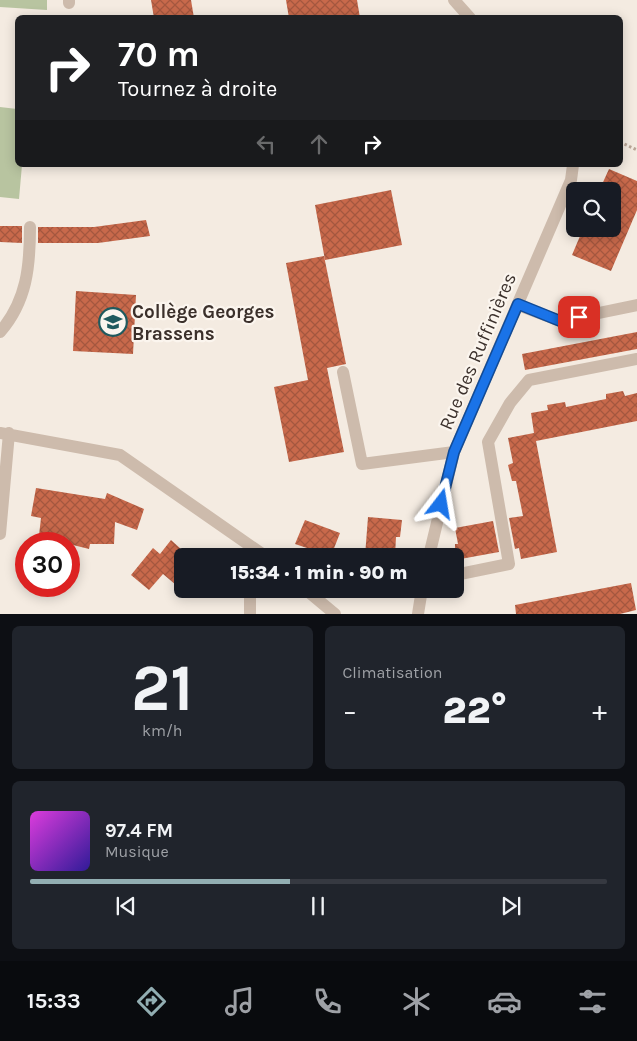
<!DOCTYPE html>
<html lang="fr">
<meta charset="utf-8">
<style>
body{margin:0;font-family:Karla,sans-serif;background:#20242c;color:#f1f3f6;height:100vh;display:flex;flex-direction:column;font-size:19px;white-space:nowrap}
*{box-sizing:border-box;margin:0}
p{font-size:16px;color:#9ea1a6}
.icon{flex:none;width:28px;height:28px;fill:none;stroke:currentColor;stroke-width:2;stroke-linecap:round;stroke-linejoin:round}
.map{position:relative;height:614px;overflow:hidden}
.sheet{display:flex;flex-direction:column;gap:12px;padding:12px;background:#0d0f14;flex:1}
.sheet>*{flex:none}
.guide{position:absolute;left:15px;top:15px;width:608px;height:152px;border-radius:8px;box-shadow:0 2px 12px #0003;background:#202124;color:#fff;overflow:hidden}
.fabs{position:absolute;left:566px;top:182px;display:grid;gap:10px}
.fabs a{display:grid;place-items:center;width:55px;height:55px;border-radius:8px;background:#171b24;box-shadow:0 2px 12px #0003;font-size:25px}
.speed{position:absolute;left:15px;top:532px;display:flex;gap:10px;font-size:25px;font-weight:700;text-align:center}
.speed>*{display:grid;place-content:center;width:65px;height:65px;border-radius:50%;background:#171b24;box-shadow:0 2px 12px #0003;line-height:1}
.speed .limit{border:8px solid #d22;background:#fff;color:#111}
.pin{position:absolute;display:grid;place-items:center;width:42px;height:42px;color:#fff;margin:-21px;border-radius:10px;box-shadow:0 2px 8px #0006}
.me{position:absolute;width:55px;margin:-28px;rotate:14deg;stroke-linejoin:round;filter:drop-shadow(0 0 4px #0008)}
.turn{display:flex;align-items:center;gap:18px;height:105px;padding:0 20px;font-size:22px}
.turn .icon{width:65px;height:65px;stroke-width:2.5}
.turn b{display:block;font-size:35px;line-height:42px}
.lanes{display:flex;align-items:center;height:48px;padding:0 20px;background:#0003;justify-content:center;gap:25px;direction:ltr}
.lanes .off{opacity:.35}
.big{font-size:38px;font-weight:800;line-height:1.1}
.sheet .tile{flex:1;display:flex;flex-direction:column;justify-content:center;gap:8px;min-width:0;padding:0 18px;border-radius:8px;background:#20242c}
.sheet .dial{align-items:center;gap:0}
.dial b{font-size:65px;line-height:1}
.song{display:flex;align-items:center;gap:15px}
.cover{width:60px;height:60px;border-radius:8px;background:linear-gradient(135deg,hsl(300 70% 55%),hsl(250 70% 35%))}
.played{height:5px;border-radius:2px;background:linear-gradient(90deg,#92aeb2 45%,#363941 45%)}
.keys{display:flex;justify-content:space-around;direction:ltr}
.heat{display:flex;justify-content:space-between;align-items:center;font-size:28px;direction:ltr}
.sheet .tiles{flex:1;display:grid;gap:12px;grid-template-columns:1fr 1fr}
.tile:last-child{grid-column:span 2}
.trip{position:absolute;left:174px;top:548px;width:290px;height:50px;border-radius:8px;background:#171b24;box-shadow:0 2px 12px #0003;font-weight:800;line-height:50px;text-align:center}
.dock{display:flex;height:80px;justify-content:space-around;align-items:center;background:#090b0e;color:#9ea1a6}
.dock .icon{width:35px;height:35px}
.dock .current{color:#92aeb2}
.dock b{font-size:22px;color:#f1f3f6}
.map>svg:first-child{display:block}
.green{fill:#b8c4a0}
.building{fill:url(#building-cross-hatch)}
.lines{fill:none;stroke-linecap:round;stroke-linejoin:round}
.path{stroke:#b9a596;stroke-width:3;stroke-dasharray:2.5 2.5;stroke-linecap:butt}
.minor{stroke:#cdbbac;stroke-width:12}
.route-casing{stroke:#114b97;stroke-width:12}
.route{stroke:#1a73e8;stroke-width:9}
.labels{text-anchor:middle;stroke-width:4.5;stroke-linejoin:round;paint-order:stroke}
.poi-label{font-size:19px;font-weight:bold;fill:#3b302b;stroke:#fbf5ee;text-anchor:start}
.street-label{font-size:19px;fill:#3b302b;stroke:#fbf5ee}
</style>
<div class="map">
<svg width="637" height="614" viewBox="0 0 637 614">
<defs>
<pattern id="building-cross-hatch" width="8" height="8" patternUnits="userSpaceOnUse" patternTransform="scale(1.25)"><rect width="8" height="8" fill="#c8694b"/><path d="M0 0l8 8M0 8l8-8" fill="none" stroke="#a4573f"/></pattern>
</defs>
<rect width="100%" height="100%" fill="#f4ebe1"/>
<!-- green -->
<path class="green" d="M0,0H47V10L0,7Z
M0,107L17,109L18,165H22L19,199L0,197Z"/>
<!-- building -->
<path class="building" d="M151,0H191L194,18H154Z
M286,0H357L360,18H289Z
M609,169L637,181V210L611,271L572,255L583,229H612V191H599Z
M391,190L402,245L325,260L315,205Z
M146,220L150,236L98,243H38V227H94Z
M0,226H22V243L0,242Z
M324,256L346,364L327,368L344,452L289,462L274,387L308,380L286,263Z
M76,291L136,295L133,354L73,351Z
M637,332V349L525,370L522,354Z
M623,391L625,396L637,393V421L536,441L557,552L521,559L519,548L515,549L509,518L523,516L516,481H512L508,465L513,463L508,438L534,433L531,413L548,410L547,405L565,402L566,407L606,399V394Z
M36,488L105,499L107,493L144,509L137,530L115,522L114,544H90L89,549L69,544H38L41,518L31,516Z
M368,517L402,520L400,537H396L395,556H365Z
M305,520L340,533L331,556L295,544Z
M493,521L499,552L455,560V544H458L455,528Z
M171,540L182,550V590L163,574L149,590L131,575L153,548L160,554Z
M631,583L636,610L620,614H516L515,605Z"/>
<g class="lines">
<!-- path -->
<path class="path" d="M620,142L637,150"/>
<!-- minor -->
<path class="minor" d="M454,0L470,18
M69,3V0
M518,305L560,321L637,305
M0,332C27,301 30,266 30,227
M343,372L362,464L454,452
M0,433L120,455L265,556
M0,534L9,433
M429,556L454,452L571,180L573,165
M455,575L509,564L488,442L510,403L529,380L637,359
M250,589V614
M305,589L335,614
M418,614L422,589"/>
</g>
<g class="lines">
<defs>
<path id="route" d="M441,504L454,452L518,304L560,321L579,317"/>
</defs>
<!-- route casing -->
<use href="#route" class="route-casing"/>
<!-- route -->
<use href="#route" class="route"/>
</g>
<!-- icons -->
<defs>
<symbol id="school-ring" viewBox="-11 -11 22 22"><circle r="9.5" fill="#fbf5ee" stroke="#1f5a5e" stroke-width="1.5"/><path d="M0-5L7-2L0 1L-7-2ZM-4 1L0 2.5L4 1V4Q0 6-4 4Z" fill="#1f5a5e"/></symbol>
</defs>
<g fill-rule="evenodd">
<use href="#school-ring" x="97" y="306" width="32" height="32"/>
</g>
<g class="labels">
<!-- poi labels -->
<g class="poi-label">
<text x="132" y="318">Collège Georges<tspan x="132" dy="22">Brassens</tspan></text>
</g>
<!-- street labels -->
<g class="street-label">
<text transform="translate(477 351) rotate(-67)" y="7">Rue des Ruffinières</text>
</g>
</g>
</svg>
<div class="fabs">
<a><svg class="icon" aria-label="search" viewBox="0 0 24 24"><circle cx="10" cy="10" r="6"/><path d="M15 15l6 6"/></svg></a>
</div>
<div class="speed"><div class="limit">30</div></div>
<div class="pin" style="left:579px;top:317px;background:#d93025"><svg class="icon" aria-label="arrive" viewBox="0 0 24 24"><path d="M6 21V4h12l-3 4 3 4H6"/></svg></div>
<svg class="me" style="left:441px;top:504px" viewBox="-20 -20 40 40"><path d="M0-17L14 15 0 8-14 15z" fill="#1a73e8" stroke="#fff" stroke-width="4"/></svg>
<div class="trip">15:34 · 1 min · 90 m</div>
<div class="guide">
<div class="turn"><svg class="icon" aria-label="right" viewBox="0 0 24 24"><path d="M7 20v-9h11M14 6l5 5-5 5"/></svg><div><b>70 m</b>Tournez à droite</div></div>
<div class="lanes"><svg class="icon off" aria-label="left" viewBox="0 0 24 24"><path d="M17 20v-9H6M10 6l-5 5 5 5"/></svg><svg class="icon off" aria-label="ahead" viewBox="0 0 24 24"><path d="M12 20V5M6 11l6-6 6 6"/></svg><svg class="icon" aria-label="right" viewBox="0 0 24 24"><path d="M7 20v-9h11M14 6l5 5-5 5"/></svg></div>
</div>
</div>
<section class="sheet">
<div class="tiles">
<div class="tile dial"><b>21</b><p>km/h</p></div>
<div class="tile"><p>Climatisation</p>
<div class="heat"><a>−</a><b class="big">22°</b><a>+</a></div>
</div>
<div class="tile">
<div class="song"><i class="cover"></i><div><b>97.4 FM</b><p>Musique</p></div></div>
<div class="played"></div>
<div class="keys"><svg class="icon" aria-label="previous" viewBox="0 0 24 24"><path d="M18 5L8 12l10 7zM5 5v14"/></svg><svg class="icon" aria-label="pause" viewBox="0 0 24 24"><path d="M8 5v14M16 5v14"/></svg><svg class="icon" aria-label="next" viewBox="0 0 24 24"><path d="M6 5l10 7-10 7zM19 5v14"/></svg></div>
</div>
</div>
</section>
<nav class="dock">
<b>15:33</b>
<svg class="icon current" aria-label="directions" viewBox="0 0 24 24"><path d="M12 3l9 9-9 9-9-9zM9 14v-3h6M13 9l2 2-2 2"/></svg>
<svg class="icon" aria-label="music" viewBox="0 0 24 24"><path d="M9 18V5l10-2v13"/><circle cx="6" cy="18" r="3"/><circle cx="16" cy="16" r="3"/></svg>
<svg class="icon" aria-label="phone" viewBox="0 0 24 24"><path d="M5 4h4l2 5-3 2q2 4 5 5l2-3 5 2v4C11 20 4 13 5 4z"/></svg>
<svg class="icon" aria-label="climate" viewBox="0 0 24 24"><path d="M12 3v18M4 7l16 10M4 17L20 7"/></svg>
<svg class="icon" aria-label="car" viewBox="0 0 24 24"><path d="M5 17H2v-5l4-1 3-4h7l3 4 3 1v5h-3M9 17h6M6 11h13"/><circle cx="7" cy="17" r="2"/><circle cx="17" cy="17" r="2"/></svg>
<svg class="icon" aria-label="filters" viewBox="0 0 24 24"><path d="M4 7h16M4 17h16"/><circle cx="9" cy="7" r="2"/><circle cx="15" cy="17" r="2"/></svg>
</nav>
